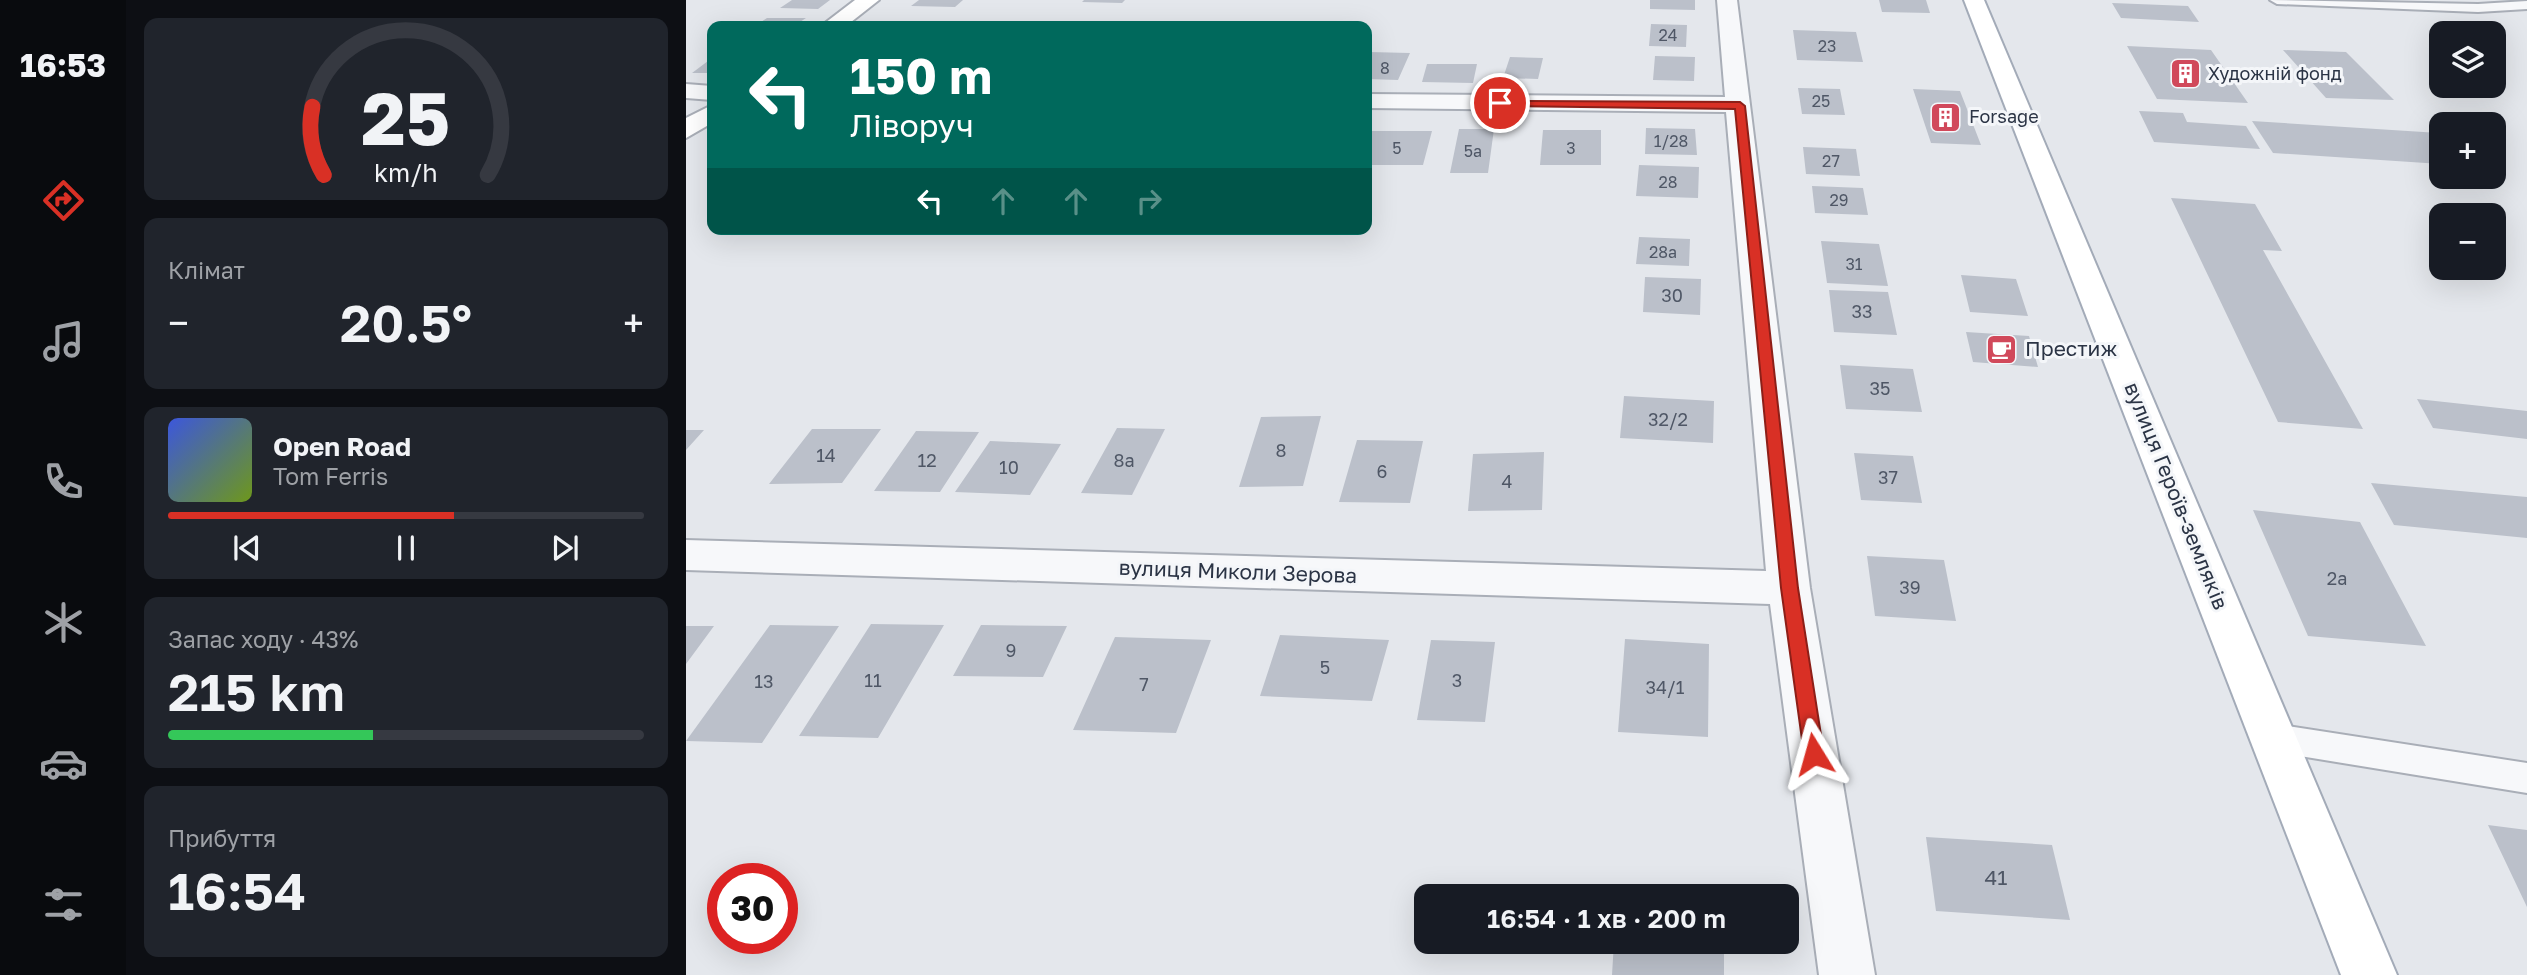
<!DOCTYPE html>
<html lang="uk">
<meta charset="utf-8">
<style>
body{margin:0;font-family:"Golos Text",sans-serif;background:#20242c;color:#f1f3f6;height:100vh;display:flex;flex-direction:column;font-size:26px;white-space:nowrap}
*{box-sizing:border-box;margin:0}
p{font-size:23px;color:#9ea1a6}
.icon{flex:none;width:38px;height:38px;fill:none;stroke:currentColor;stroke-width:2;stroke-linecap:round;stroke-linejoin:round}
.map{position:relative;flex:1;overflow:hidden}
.panel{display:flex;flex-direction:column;gap:18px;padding:18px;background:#0d0f14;width:560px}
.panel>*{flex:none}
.guide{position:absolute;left:21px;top:21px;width:665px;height:214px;border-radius:14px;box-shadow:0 7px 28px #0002;background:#00695c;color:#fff;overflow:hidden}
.buttons{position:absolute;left:1743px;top:21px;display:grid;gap:14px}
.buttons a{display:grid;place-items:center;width:77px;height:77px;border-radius:14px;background:#171b24;box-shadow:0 7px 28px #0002;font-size:35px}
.speed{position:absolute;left:21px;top:863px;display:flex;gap:14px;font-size:35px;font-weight:700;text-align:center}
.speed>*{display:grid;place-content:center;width:91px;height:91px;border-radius:50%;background:#171b24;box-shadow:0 7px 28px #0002;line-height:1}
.speed .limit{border:10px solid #d22;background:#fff;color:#111}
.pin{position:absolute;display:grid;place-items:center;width:60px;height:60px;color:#fff;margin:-30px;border:4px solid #fff;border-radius:50%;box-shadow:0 2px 7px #0007}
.me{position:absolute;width:77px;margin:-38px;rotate:352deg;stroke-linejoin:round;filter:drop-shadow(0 0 5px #0008)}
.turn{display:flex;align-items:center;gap:24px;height:147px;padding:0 28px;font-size:32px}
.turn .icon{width:91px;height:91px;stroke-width:2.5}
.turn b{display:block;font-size:49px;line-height:60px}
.lanes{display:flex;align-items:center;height:66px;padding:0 28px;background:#0003;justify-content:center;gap:35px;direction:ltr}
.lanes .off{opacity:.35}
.big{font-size:52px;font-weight:600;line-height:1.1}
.panel .tile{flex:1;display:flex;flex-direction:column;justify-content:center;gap:10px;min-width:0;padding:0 24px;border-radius:14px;background:#20242c}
.panel .dial{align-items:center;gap:0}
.dial svg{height:182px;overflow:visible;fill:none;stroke:#363941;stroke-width:7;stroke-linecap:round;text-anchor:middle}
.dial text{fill:#f1f3f6;stroke:none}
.song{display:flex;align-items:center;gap:21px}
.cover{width:84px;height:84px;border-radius:10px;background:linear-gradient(135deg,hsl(230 70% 55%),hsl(80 70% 35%))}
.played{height:7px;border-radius:4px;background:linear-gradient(90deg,#d93025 60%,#363941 60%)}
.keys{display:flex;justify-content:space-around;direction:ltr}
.heat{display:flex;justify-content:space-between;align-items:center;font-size:38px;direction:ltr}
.charge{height:10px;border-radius:5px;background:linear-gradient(90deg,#34c759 43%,#363941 0)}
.trip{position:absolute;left:728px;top:884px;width:385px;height:70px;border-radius:14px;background:#171b24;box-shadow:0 7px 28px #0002;font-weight:600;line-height:70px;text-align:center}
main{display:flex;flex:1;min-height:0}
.menu{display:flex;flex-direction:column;width:126px;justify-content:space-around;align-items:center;background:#090b0e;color:#9ea1a6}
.menu .icon{width:49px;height:49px}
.menu .on{color:#d93025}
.menu b{font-size:32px;color:#f1f3f6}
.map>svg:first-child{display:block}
.building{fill:#bbc0ca}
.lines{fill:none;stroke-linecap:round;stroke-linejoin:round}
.lane-casing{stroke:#a9aeb7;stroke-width:4}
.street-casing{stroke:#a9aeb7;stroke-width:4}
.secondary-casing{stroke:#a9aeb7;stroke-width:4}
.primary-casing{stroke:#a3abb8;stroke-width:4}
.lane{fill:#f7f8fa;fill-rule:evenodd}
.street{fill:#f7f8fa;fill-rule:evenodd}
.secondary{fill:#fff;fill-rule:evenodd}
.primary{fill:#fff;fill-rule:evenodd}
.route{fill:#d93025;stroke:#8d1f18;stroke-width:2}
.labels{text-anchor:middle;stroke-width:6;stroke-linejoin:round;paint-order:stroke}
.far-number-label{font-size:16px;fill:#4f5766}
.far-poi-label{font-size:18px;fill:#2b3445;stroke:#f4f6f9;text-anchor:start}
.number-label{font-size:18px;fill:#4f5766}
.poi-label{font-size:21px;fill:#2b3445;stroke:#f4f6f9;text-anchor:start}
.street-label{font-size:21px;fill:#2b3445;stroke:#f4f6f9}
.near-number-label{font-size:21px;fill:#4f5766}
</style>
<main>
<nav class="menu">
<b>16:53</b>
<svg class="icon on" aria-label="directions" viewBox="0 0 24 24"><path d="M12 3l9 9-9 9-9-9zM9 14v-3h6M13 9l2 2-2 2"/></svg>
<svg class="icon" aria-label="music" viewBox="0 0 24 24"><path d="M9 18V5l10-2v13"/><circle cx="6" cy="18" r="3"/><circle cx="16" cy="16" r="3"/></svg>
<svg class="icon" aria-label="phone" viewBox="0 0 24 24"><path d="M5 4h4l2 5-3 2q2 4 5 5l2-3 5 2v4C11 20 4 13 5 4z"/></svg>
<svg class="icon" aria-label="climate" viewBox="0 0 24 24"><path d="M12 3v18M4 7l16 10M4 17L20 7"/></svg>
<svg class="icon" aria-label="car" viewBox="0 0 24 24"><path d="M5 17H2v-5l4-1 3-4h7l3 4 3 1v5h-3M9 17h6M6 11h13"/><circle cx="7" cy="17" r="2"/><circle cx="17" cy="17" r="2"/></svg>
<svg class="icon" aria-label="filters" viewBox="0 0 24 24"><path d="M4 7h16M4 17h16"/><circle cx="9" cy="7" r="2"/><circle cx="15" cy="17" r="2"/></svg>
</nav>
<section class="panel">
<div class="tile dial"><svg viewBox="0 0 100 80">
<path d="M14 69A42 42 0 1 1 86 69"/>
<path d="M14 69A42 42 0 0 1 9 39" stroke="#d93025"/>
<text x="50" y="56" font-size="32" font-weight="700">25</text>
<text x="50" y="72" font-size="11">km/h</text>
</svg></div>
<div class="tile"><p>Клімат</p>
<div class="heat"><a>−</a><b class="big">20.5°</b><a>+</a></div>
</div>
<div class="tile">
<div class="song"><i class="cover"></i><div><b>Open Road</b><p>Tom Ferris</p></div></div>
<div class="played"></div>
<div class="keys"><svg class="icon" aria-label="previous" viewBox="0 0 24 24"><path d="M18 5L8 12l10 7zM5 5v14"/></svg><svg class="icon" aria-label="pause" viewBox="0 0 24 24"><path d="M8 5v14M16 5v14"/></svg><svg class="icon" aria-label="next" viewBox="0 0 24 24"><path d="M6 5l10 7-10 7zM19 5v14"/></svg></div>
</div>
<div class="tile"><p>Запас ходу · 43%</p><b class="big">215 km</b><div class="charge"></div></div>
<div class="tile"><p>Прибуття</p><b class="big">16:54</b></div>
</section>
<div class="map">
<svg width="1841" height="975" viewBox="0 0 1841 975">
<rect width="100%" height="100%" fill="#e4e7ec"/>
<!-- building -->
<path class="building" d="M106,0H144L132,9L94,8Z
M233,0H277L269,7L225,6Z
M398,0H439L436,3L396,2Z
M964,0H1009V10L964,9Z
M1193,0H1240L1244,13L1196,12Z
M1426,3L1502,6L1513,22L1435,18Z
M81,18H120L108,26H69Z
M965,24L1001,25L1000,47L963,46Z
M1107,30L1170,32L1177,62L1111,60Z
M1441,46L1525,50L1562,103L1471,99Z
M1597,50L1660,52L1708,100L1640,98Z
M683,52L724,53L712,80L681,79Z
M969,56L1009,57L1008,81L967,80Z
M824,57L857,58L852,79L817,78Z
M26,58V73H6Z
M741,64H791L787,83L736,82Z
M1112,88L1154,89L1159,115L1116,114Z
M1227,89L1274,91L1295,145L1245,143Z
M1453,111L1497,113L1501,122L1560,126L1574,149L1468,142Z
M1566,121L1753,133L1755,164L1587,153Z
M960,128L1009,129L1011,155L959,154Z
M773,129H808L802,173H764Z
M857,130H915V165H854Z
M681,131H746L737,165H681Z
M1117,147L1170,149L1174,176L1120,174Z
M953,165L1013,167L1012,198L950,196Z
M1126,186L1177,188L1182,215L1129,213Z
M1485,198L1569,204L1596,251L1577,250L1677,429L1592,422Z
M953,237L1004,239L1003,266L950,264Z
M1135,241L1193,244L1202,286L1141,283Z
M1275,275L1330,279L1342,316L1284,312Z
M959,277L1015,279L1014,315L957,312Z
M1143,290L1202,292L1211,335L1148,332Z
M1280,332L1343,336L1352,367L1287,362Z
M1154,365L1227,369L1236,412L1160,409Z
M938,396L1028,401L1027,443L934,438Z
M1731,399L1841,411V439L1747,428Z
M635,416L617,486L553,487L575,417Z
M431,428L479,429L446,495L395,493Z
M126,429H195L156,483L83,484Z
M0,430H18L0,450Z
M230,431L293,432L254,492L188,491Z
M671,440L737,441L724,503L653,502Z
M304,441L375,444L344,495L269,492Z
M858,452L856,510L782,511L787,454Z
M1168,453L1227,456L1236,503L1175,500Z
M1685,483L1841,497V538L1708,525Z
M1567,510L1674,522L1740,646L1622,636Z
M1181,556L1258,560L1270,621L1189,616Z
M185,624L258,625L192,738L113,736Z
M84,625L153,626L76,743L0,741Z
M295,625L381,626L357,677L267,676Z
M0,626H28L0,664Z
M594,635L703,640L686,701L574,696Z
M429,637L525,640L490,733L387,730Z
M939,639L1023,644L1022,737L932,732Z
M745,640L809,642L799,722L731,720Z
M1802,825L1841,830V907Z
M1240,837L1366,845L1384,920L1250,911Z
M928,942H1038V975H926Z"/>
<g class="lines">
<defs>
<path id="lane" d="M1584,0L1792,4L1841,1V9L1792,12L1591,4Z
M1589,724L1841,763V793L1589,752L1578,748L1573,738L1578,728Z"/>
<path id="street" d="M1031,0H1051L1124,588L1189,975H1133L1084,604L0,570V540L1080,571L1040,112L681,108V94L1039,97Z
M0,84L26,86V100L0,98Z"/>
<path id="secondary" d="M169,0H193L160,26H135Z
M26,105V123L0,138V118Z"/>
<path id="primary" d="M1278,0H1298L1711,975H1655Z"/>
</defs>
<!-- lane casing -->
<use href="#lane" class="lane-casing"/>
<!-- street casing -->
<use href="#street" class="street-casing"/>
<!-- secondary casing -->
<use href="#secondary" class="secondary-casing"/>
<!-- primary casing -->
<use href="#primary" class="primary-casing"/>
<!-- lane -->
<use href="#lane" class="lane"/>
<!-- street -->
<use href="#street" class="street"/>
<!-- secondary -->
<use href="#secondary" class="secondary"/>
<!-- primary -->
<use href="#primary" class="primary"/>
</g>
<!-- route -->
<path class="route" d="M811,101L1054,102L1059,106L1112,588L1138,754L1135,760L1128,763L1121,760L1118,754L1095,588L1049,109L814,106Z"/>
<!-- icons -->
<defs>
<symbol id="building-square" viewBox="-11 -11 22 22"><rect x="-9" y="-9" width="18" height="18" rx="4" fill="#d1495b" stroke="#f4f6f9"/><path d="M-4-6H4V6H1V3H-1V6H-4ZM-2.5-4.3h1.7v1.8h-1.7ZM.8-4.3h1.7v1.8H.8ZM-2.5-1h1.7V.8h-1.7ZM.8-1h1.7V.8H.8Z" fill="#fff"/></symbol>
<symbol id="cafe-square" viewBox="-11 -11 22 22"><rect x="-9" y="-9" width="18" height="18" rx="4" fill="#d1495b" stroke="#f4f6f9"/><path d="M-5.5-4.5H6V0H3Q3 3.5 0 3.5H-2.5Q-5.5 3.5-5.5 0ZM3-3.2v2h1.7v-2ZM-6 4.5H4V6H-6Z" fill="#fff"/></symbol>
</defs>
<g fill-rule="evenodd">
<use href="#building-square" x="1482" y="56" width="35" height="35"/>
<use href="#building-square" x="1242" y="100" width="35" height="35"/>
<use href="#cafe-square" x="1298" y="332" width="35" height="35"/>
</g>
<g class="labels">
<!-- far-number labels -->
<g class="far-number-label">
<text x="982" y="41">24</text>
<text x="1141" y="52">23</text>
<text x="699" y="74">8</text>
<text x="1135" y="107">25</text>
<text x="985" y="147">1/28</text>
<text x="711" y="154">5</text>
<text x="885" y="154">3</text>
<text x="787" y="157">5а</text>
<text x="1145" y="167">27</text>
<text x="982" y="188">28</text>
<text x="1153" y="206">29</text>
<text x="977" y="258">28а</text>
<text x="1168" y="270">31</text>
</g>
<!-- far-poi labels -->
<g class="far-poi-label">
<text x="1522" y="80">Художній фонд</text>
<text x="1283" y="123">Forsage</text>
</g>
<!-- number labels -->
<g class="number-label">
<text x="986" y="302">30</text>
<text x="1176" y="318">33</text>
<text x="1194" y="395">35</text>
<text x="982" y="426">32/2</text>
<text x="595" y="457">8</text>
<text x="140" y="462">14</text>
<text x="241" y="467">12</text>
<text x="438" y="467">8а</text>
<text x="323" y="474">10</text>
<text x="696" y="478">6</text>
<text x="1202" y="484">37</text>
<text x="821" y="488">4</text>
<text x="1651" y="585">2а</text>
<text x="1224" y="594">39</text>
<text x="325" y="657">9</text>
<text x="639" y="674">5</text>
<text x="187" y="687">11</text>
<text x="771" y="687">3</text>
<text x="78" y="688">13</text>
<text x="458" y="691">7</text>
<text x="979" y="694">34/1</text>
</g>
<!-- poi labels -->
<g class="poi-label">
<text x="1339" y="356">Престиж</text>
</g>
<!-- street labels -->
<g class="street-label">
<text transform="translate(1490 496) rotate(68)" y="7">вулиця Героїв-земляків</text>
<text transform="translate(552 572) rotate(2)" y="7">вулиця Миколи Зерова</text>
</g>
<!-- near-number labels -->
<g class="near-number-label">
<text x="1310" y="885">41</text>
</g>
</g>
</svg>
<div class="buttons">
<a><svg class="icon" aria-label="layers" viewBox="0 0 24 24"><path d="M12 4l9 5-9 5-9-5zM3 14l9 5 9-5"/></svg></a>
<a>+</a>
<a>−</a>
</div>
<div class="speed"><div class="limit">30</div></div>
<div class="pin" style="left:814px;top:103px;background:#d93025"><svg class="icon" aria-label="arrive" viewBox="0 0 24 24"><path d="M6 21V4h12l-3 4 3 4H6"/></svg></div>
<svg class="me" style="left:1128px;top:754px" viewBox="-20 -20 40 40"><path d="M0-17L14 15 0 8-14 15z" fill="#d93025" stroke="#fff" stroke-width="4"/></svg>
<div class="trip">16:54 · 1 хв · 200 m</div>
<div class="guide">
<div class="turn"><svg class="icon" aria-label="left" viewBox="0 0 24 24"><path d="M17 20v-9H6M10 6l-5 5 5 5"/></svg><div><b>150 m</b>Ліворуч</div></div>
<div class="lanes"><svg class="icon" aria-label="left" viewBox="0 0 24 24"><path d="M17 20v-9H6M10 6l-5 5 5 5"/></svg><svg class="icon off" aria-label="ahead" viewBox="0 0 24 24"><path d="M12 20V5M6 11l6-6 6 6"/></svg><svg class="icon off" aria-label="ahead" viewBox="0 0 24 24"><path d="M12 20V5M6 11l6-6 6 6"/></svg><svg class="icon off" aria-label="right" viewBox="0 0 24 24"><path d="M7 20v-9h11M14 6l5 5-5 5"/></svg></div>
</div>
</div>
</main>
